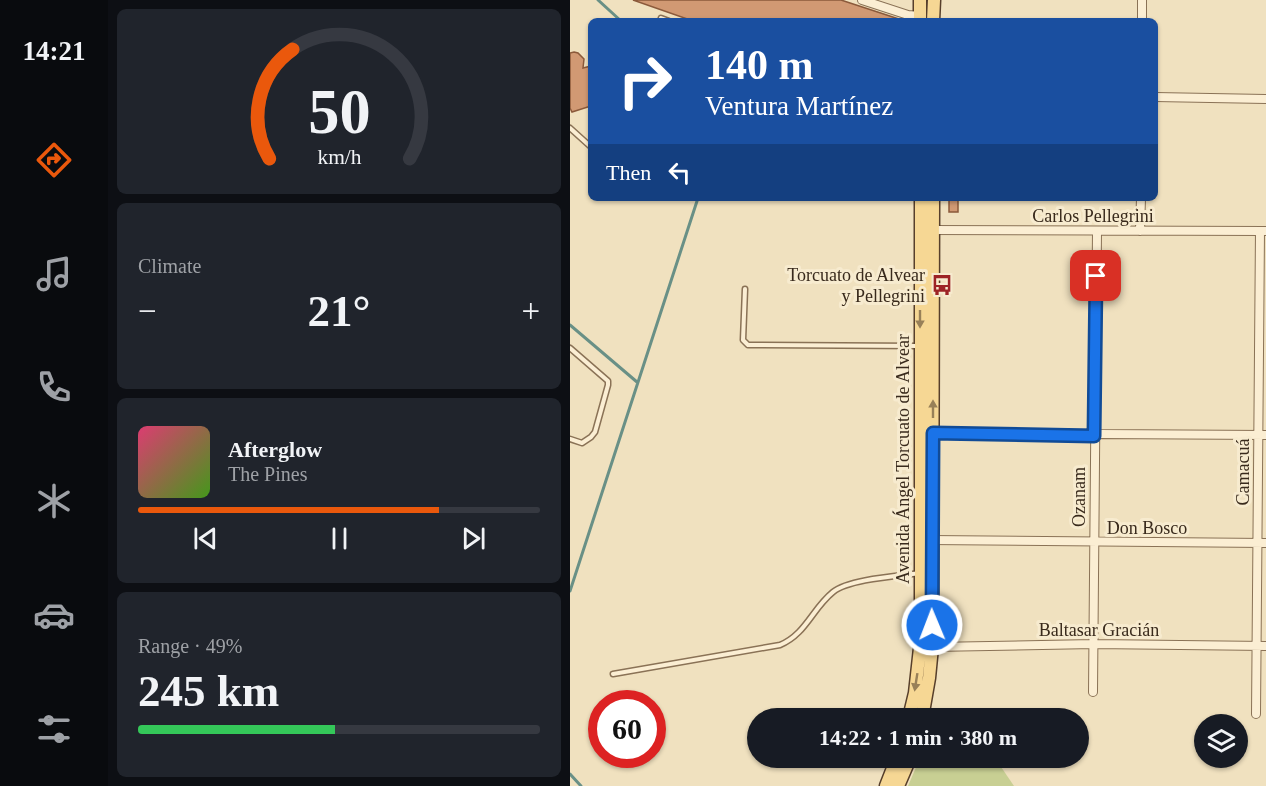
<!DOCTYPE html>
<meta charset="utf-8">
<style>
body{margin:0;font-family:Georgia,serif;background:#20242c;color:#f1f3f6;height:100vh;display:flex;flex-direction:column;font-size:22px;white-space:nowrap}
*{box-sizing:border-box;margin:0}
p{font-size:20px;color:#9ea1a6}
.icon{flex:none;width:33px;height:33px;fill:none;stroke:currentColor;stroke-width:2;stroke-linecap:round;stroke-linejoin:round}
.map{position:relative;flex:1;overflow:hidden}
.details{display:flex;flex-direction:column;gap:9px;padding:9px;background:#0d0f14;width:462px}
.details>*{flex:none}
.banner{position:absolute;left:18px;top:18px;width:570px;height:183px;border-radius:9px;box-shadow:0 2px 4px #0004;background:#1a4fa0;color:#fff;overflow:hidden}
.tools{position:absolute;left:624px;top:714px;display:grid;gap:12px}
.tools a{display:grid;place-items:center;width:54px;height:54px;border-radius:50%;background:#171b24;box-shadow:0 2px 4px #0004;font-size:30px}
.speed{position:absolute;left:18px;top:690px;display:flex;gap:12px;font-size:30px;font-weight:700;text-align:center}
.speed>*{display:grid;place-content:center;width:78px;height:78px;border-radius:50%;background:#171b24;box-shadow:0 2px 4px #0004;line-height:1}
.speed .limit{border:9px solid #d22;background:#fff;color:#111}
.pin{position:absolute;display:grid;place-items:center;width:51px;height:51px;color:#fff;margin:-26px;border-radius:12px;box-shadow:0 3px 9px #0006}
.me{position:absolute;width:66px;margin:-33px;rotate:359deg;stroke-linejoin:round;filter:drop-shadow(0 0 4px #0008)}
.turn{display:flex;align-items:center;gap:21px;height:126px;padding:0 18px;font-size:27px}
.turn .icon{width:78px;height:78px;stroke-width:2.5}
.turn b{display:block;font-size:42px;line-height:51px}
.then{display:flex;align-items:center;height:57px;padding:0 18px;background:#0003;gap:12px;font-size:22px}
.big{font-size:45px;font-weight:700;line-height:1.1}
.details .card{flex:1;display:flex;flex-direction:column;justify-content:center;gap:9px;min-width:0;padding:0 21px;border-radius:9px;background:#20242c}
.details .dial{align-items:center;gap:0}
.dial svg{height:156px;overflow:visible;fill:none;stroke:#363941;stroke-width:7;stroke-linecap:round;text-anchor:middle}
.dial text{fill:#f1f3f6;stroke:none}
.song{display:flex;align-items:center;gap:18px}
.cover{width:72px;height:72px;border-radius:9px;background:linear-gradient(135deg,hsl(340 70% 55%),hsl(100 70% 35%))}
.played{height:6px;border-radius:3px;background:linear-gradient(90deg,#ea580c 75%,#363941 75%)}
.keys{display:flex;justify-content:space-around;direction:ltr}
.heat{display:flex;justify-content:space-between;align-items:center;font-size:33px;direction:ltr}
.charge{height:9px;border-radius:4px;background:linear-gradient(90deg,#34c759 49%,#363941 0)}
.trip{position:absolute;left:177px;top:708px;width:342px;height:60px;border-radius:30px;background:#171b24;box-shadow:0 2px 4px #0004;font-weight:700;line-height:60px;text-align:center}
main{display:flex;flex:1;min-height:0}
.menu{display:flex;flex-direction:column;width:108px;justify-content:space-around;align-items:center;background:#090b0e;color:#9ea1a6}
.menu .icon{width:42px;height:42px}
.menu .on{color:#ea580c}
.menu b{font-size:27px;color:#f1f3f6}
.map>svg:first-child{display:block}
.green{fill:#c8cf93}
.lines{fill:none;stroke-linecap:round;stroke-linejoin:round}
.stream{stroke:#699086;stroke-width:3}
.building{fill:#d19973;stroke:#8b5a3b;stroke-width:1.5}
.service-casing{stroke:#8a7256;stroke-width:7}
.minor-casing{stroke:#8a7256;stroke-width:10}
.primary-casing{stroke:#573f2b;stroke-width:15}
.service{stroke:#fbeed3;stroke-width:4}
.minor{stroke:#fbeed3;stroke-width:8}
.primary{stroke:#f6d794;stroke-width:12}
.oneway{fill:#988058}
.route-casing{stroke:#114b97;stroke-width:15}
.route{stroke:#1a73e8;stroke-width:10}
.labels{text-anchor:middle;stroke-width:6;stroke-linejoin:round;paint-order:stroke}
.street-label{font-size:18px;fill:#392a1c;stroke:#f7ebcf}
.poi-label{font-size:18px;fill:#392a1c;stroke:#f7ebcf;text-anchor:end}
</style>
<main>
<nav class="menu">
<b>14:21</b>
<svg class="icon on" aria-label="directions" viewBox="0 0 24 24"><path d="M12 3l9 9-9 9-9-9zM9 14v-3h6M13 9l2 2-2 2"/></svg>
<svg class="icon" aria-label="music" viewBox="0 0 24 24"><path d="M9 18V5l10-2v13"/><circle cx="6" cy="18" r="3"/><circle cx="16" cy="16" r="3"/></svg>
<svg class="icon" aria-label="phone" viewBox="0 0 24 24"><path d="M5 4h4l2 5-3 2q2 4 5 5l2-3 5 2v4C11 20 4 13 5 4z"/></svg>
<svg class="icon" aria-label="climate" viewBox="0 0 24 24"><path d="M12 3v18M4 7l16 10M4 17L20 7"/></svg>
<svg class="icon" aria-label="car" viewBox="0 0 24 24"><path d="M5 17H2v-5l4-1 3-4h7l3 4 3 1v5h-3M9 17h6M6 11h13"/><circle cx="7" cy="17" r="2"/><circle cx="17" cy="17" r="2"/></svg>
<svg class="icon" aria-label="filters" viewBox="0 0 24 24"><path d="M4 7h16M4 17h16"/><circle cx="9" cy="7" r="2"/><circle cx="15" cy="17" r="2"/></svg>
</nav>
<section class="details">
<div class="card dial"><svg viewBox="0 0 100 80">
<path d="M14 69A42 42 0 1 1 86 69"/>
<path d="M14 69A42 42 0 0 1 26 13" stroke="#ea580c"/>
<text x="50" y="56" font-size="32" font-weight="700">50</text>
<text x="50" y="72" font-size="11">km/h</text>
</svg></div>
<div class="card"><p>Climate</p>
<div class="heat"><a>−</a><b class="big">21°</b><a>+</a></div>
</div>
<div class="card">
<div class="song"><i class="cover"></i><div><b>Afterglow</b><p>The Pines</p></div></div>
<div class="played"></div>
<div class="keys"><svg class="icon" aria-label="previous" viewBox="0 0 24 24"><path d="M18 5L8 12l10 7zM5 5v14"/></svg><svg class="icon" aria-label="pause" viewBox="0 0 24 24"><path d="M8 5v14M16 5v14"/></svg><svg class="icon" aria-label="next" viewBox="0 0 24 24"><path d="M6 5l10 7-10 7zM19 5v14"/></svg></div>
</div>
<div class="card"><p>Range · 49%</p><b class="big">245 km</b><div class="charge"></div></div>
</section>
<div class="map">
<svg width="696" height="786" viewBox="0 0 696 786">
<rect width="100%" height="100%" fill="#f0e1bf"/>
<!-- green -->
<path class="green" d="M350,758H425L444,786H338Z"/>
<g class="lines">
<!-- stream -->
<path class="stream" d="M28,0L51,21
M0,325L67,382
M0,591L128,198
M0,774L11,786"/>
</g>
<!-- building -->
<path class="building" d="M63,0H271L335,21H123Z
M4,52L8,53L14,59L13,68L21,66V106L2,112L0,108V53Z
M379,198H388V212H379Z"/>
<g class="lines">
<defs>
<path id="service" d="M91,18L99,21
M0,128L21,147
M175,289L173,340L178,345L350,346
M0,348L38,381V385L25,432L21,437L12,443L0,439
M43,674L210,645C236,634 242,609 263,592C279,579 328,576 350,573"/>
<path id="minor" d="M292,0L338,15L350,16
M572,21V0
M585,97L696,99
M359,230L696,231
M570,231L571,198
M363,433L696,435
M359,540L696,543
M362,647L524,644L696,646
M523,692L527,231
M686,714L690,231"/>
<path id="primary" d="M350,21V0
M363,21L364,0
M339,718L345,693L351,639V198
M352,718L359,678L362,647L363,198
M316,786L327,758
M328,786L340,758"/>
</defs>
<!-- service casing -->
<use href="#service" class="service-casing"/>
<!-- minor casing -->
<use href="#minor" class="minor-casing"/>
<!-- primary casing -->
<use href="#primary" class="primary-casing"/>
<!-- service -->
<use href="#service" class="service"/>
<!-- minor -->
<use href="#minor" class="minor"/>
<!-- primary -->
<use href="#primary" class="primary"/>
</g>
<!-- one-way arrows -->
<defs><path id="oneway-solid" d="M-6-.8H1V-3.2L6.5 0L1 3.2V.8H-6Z" transform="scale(1.5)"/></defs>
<g class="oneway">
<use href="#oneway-solid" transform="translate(350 319) rotate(90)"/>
<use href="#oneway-solid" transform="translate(363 409) rotate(-90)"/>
<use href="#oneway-solid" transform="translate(346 682) rotate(99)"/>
</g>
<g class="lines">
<defs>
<path id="route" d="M362,625L363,433L524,436L526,276"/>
</defs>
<!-- route casing -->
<use href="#route" class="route-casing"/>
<!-- route -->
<use href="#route" class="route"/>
</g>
<!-- icons -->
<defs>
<symbol id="bus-bare" viewBox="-9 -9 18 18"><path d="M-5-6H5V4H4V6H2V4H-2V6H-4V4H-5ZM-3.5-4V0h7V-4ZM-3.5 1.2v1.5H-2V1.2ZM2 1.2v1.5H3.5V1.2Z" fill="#9d2325" stroke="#f7ebcf" stroke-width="2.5" paint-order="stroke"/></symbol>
</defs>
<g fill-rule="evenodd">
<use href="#bus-bare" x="357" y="270" width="30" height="30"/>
</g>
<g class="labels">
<!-- street labels -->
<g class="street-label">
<text x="523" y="222">Carlos Pellegrini</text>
<text transform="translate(333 459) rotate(-90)" y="6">Avenida Ángel Torcuato de Alvear</text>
<text transform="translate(673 472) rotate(-90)" y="6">Camacuá</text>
<text transform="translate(509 497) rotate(-90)" y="6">Ozanam</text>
<text x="577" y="534">Don Bosco</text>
<text x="529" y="636">Baltasar Gracián</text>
</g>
<!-- poi labels -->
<g class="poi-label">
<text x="355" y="281">Torcuato de Alvear<tspan x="355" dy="21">y Pellegrini</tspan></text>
</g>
</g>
</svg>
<div class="tools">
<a><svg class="icon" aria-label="layers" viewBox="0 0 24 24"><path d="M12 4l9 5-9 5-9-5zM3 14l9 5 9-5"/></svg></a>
</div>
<div class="speed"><div class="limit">60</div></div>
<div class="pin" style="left:526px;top:276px;background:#d93025"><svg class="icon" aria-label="arrive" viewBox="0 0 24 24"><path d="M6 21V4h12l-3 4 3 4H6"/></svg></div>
<svg class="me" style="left:362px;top:625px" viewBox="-20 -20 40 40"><circle r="17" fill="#1a73e8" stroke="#fff" stroke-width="3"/><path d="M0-11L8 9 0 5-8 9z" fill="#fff"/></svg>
<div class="trip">14:22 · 1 min · 380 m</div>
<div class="banner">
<div class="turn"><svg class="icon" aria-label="right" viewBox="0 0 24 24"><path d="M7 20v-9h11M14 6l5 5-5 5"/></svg><div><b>140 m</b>Ventura Martínez</div></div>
<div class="then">Then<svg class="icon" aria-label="left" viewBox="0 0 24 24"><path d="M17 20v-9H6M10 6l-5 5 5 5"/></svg></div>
</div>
</div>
</main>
